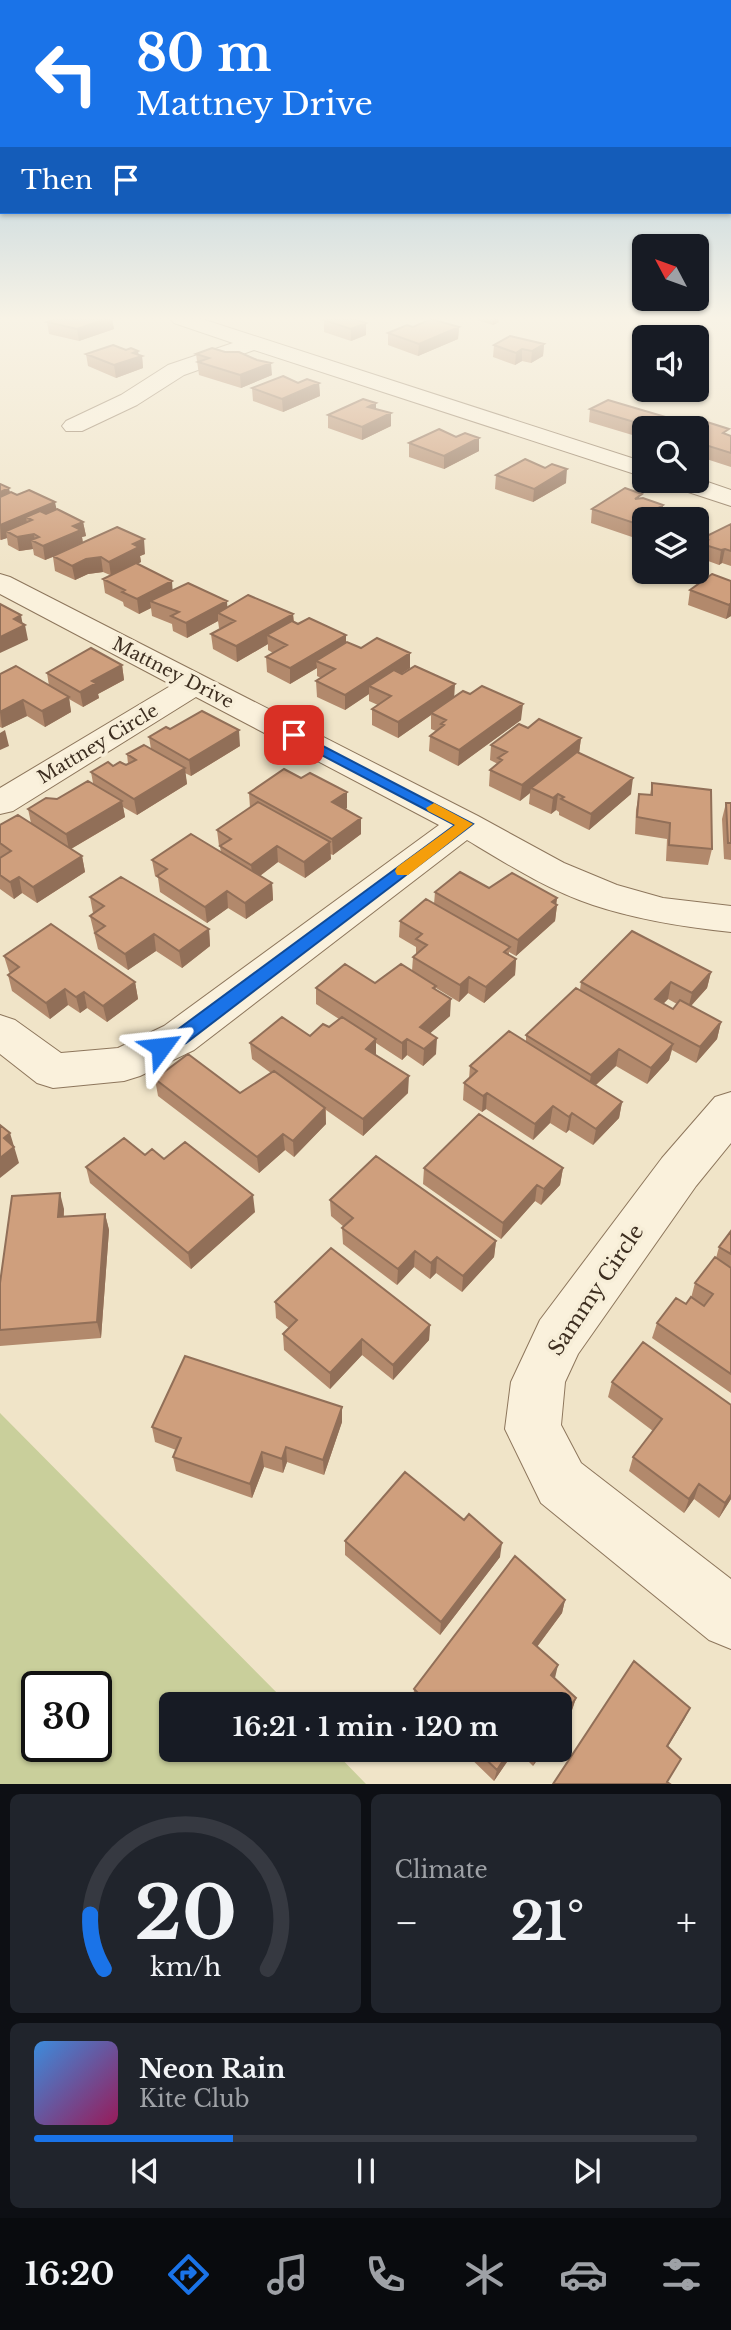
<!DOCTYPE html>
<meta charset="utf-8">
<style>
body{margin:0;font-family:"Libre Baskerville",serif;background:#20242c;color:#f1f3f6;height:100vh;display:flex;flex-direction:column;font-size:26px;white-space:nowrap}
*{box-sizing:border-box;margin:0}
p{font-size:23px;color:#9ea1a6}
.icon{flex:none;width:38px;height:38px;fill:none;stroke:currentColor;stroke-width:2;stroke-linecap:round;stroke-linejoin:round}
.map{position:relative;height:1784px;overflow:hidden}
.drawer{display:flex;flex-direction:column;gap:10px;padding:10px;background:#0d0f14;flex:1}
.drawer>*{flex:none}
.guide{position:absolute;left:0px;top:0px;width:732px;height:214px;box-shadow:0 2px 5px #0004;background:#1a73e8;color:#fff;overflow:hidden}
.needle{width:46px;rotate:311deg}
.fabs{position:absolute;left:632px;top:234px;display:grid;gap:14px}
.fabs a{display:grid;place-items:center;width:77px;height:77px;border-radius:10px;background:#171b24;box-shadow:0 2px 5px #0004;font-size:35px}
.speed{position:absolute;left:21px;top:1671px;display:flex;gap:14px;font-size:35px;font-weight:700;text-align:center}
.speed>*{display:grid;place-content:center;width:91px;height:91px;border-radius:50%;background:#171b24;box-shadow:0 2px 5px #0004;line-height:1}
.speed .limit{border:4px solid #111;border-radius:10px;background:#fff;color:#111}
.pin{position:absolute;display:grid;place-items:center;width:60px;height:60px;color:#fff;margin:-30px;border-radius:14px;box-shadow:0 4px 10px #0006}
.me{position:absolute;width:77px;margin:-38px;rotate:60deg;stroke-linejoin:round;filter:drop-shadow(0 0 5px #0008)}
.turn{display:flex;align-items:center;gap:24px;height:147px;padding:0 21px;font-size:32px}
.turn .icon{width:91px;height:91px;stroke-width:2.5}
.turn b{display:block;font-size:49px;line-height:60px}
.then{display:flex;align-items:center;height:66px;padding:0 21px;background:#0003;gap:14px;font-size:26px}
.big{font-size:52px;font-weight:700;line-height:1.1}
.drawer .card{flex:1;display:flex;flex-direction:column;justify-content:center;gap:10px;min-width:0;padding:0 24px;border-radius:10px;background:#20242c}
.drawer .dial{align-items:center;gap:0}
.dial svg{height:182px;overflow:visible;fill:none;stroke:#363941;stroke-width:7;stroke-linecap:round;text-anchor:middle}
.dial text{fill:#f1f3f6;stroke:none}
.song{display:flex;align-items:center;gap:21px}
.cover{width:84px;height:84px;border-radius:10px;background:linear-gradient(135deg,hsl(210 70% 55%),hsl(330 70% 35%))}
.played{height:7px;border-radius:4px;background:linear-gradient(90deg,#1a73e8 30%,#363941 30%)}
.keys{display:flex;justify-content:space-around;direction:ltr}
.heat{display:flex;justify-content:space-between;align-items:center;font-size:38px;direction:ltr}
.drawer .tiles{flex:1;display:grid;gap:10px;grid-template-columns:1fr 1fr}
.card:last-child{grid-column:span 2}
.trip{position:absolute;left:159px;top:1692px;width:413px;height:70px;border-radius:10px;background:#171b24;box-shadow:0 2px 5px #0004;font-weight:700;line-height:70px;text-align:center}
.tab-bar{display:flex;height:112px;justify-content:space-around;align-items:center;background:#090b0e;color:#9ea1a6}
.tab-bar .icon{width:49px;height:49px}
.tab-bar .selected{color:#1a73e8}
.tab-bar b{font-size:32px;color:#f1f3f6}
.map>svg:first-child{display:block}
.green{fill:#c9cf9b;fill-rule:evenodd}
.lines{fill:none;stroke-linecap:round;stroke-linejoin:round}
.minor-casing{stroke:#8d765c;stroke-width:2}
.minor{fill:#faf1dc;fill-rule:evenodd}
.wall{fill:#b2896c;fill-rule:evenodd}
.shaded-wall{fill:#916f58}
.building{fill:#cf9f7d;stroke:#916f58;stroke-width:2}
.route{fill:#1a73e8;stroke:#114b97;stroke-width:2}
.slow{fill:#f59e0b}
.labels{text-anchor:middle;stroke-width:7;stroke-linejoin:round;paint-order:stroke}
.street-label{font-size:18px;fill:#3d2e20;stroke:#f7eed8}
.near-street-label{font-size:21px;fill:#3d2e20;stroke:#f7eed8}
</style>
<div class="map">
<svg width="731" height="1784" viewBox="0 0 731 1784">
<rect width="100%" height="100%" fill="#f0e4c8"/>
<!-- green -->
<path class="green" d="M0,1413L288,1704H172V1750H333L366,1784H0ZM37,1687H96V1746H37Z"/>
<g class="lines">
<defs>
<path id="minor" d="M171,319H202L644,462V477L254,350L184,375L137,405L82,431H66L62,426L66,421L121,395L168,365L233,343L174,323Z
M696,478L731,490V506L670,486L667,481H696Z
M0,574L10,577L478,816L564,863L617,885L663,898L731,906V932C684,927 638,920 593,905C548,890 507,864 467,840L194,1050L140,1076L124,1081L53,1088L37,1083L0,1054V1015L15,1020L61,1053L118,1048L164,1026L439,825L196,697L13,811L0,814V788L172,685L0,594Z
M731,1092V1143L696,1186L578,1354L565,1382L561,1425L581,1463L731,1579V1649L709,1640L541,1503L505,1429L511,1382L540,1320L662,1158L715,1097Z"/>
</defs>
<!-- minor casing -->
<use href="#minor" class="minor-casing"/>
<!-- minor -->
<use href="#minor" class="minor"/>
</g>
<!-- wall -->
<path class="wall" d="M55,319H112L114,329L79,341L49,334L47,322Z
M326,319H358L366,335L351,341L324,332V320Z
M474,319H499V322L493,325Z
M413,327H459L458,339L418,356L388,345V333Z
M544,344L543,356L531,363L522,361L515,365L493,357L494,345Z
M225,352L272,375L241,388L199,375L196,354Z
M86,354L139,355L142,356L143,368L116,378L88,366Z
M298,383H319L320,396L283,412L253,401L252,388Z
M376,409L391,426L362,440L328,428V415Z
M590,409L674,429H644V436L639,437L589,422Z
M696,429L731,436V467L697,456Z
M409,443L479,451L444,469L409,457Z
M545,468L566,483L533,502L495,489L496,475Z
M0,484L10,492L57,510L83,522L86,536L82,537L83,543L145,554L140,556L141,562L137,564L173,590L227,607L293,614L294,622L410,668L401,674L454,697L521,720L458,766L429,751L430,736L436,731L431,729V715L398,738L372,725V709L378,705L369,701V694L345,710L317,697L316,681L321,678L317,676V668L290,684L267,672L266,657L273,653L268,650V644L237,662L213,649L211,634L221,629L219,628L218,621L187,638L173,631L172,624L152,616L151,608L139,614L124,606L123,602L105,593L103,579L110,575L103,572L88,574L75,580L55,571L53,557L45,560L34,555L33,549L19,551L8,545L7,538L0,540Z
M641,498L663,505L661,518L632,537L591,523L592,509Z
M731,524V566L722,563L719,565L700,558L701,553L696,551L698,537L709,535Z
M731,581V616L726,619L688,605L690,590Z
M122,665L124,680L98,694L99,698L83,707L69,699L71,712L45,727L27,716L2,728L0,727V674L49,686L47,673Z
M528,728L581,738L579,753L631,794L589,830L559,815V812L556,810L551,814L529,804L530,793L520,801L489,786L490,770L498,764L490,760L491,745Z
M170,729L240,746L191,776L185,773L187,784L137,815L123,807L125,817L71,849L82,856L85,872L37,903L22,893L14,899L0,889V825L31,823L28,809L57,799L93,783L91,772L113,766L126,765L128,764L127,754L151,749L149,737Z
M301,778L347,792V808L345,809L361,834L333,855L330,854L331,859L305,878L278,862L260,876L272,883L273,900L246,919L228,908L207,923L160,892L158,878L155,876L152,860L221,852L220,847L219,846L217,830L250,808L249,793Z
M652,783L712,849L708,865L666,861L667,839L635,834L636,810L639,794L650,795Z
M726,803H731V860L724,859L722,819Z
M489,888L557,898L556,904L557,905L555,921L516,956L509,952V955L516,959L515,975L484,1003L468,993L459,1002L436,988L435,990L450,1016L430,1033L436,1054L423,1066L407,1055L402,1060L376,1043V1055L408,1093L363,1136L326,1110V1124L294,1157L285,1150L259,1173L158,1096L155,1079L240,1093L271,1073L252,1059L250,1043L310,1036L329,1027L339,1019L316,1004V988L375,983L412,971L413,957L416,955V947L399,937L400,921L434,904L435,892Z
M90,897L209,929L210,946L182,968L156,951L128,970L98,949L90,916L93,913Z
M4,956L135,982L138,999L107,1022L87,1008L80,1013L68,1005L50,1019L12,991L8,975L10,973L9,972Z
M711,972L707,988L691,1006L721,1022L717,1039L696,1063L672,1050L669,1060L647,1084L616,1066L596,1085L622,1102L619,1118L593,1145L569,1130L566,1133L550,1123L533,1140L486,1109L482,1112L463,1100L464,1083L469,1079L470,1066L526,1041V1035L580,990L581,982ZM668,999L677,1004L673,1009L663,1004Z
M145,1155L164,1159L255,1212L191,1269L90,1183L86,1167Z
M424,1168H563L560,1185L541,1205L535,1201L501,1239L423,1184Z
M330,1200L496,1241L494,1257L462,1292L436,1273L430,1279L414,1267L397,1285L343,1244L342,1228L344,1227L331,1216Z
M64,1209V1217L105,1214L109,1230L101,1338L0,1346V1283Z
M731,1231V1393L652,1338L657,1323L686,1304L691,1298L695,1283L716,1258L719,1247Z
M275,1302L430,1325L429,1340L393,1380L362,1355L330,1389L284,1350L283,1334L289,1328L276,1318Z
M612,1382L731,1405V1499L719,1518L694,1499L684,1513L629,1471L633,1457L653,1431L608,1397Z
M342,1422L324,1475L287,1462L283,1473L264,1467L252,1498L176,1471L173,1457L176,1450L155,1442L152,1427Z
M464,1520L500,1557L440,1635L345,1555V1541Z
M565,1600L562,1613L537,1647L554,1678L576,1698L572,1710L560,1704H416L413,1702L414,1689Z
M462,1750H515L494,1781Z
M517,1750H544L533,1766Z"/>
<!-- shaded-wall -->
<path class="shaded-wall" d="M102,319H112L114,329L79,341L77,329Z
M493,319H499V322L493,325Z
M366,323V335L351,341V329Z
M459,327L458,339L418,356L419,344Z
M544,344L543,356L531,363L532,351Z
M522,349V361L515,365L516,353Z
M138,351L139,357L142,356L143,368L116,378L114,365L133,353Z
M271,363L272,375L241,388L240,375Z
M319,383L320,396L283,412L282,399Z
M376,403V416L368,407Z
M391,413V426L362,440V427Z
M676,420L674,429H662L663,428Z
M645,422L643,435L639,437L641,424Z
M479,438V451L444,469V456Z
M567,469L566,483L533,502L534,489Z
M9,488L12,502L0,507V492Z
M55,502L58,516L32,520L26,517L28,529L6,531L7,538L1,540L0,525Z
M663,505L661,518L659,520H644V529L632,537L634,523Z
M83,522L86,536L82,537L83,544L45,560L43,546L73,526Z
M34,534L35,542L31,540L33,549L19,551L17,537Z
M144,539L145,554L140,556L141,562L111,576L109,562L133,544Z
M725,549L722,563L719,565L721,550Z
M101,557L103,572L88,574L75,580L72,566L86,559Z
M172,581L173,596L150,601L151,608L139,614L137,599Z
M227,601L228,616L218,613V621L187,638L186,623Z
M731,603V616L726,619L729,605Z
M293,614L294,629L267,635L268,644L237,662L236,646Z
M21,615L23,626L25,625L28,640L0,653V637L14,619Z
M346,635V650L316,661L317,668L290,684V668Z
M410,653V668L377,689L369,686V694L345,710V695Z
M122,665L124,680L98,694L99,698L83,707L80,692L92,681Z
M455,684L454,700L431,713V715L398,738V722Z
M69,697L71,712L45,727L42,711Z
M23,700L27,716L2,728L0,712Z
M523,704L521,720L458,766L459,750Z
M5,730L9,746L0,750V733Z
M239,730L240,746L191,776L189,760Z
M581,738L579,753L531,788L530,793L520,801L522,785Z
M185,768L187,784L137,815L134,799Z
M633,778L631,794L589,830L591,814Z
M347,792V808L333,819L332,802Z
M558,794L556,810L551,814L553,798Z
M122,801L125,817L69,850L66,834Z
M361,818V834L333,855L332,839Z
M330,842L331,859L305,878L304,862Z
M277,846L278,862L253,881L251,865Z
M82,856L85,872L37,903L33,887Z
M19,877L22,893L14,899L10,882Z
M272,883L273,900L246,919L245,903Z
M227,891L228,908L207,923L205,907Z
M557,898L556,906L557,905L555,921L516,956L518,940Z
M209,929L210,946L182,968L179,951Z
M154,934L156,951L128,970L125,954Z
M516,959L515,975L484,1003L486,987Z
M711,972L707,988L688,1009L692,993Z
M469,977L468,993L459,1002L460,985Z
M135,982L138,999L107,1022L103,1006Z
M671,982L668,999L651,1016L655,999Z
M65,989L68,1005L50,1019L46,1003Z
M84,992L87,1008L80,1013L76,997Z
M451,999L450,1016L419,1043L420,1027Z
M721,1022L717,1039L696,1063L700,1047Z
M437,1038L436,1054L423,1066L424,1049Z
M376,1039V1056L366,1049Z
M407,1039V1055L402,1060V1043Z
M673,1044L669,1060L647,1084L651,1068Z
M619,1049L616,1066L588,1092L591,1075Z
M409,1076L408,1093L363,1136V1119Z
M487,1093L486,1109L482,1112L483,1096Z
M622,1102L619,1118L593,1145L596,1129Z
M553,1106L550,1123L533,1140L535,1124Z
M325,1108L326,1124L294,1157L293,1141Z
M572,1113L569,1130L566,1133L569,1117Z
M10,1133L19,1163L0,1178V1158L4,1138Z
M283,1134L285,1150L259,1173L257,1157Z
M563,1168L560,1185L541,1205L544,1189Z
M537,1185L535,1201L501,1239L503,1223Z
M60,1193L64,1209L62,1233L58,1217Z
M253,1195L255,1212L191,1269L188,1253Z
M105,1214L109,1230L101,1338L97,1322Z
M496,1241L494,1257L462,1292L463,1276Z
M415,1251L414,1267L397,1285L398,1269Z
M437,1257L436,1273L430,1279L431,1263Z
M430,1325L429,1340L393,1380V1365Z
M362,1339V1355L330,1389V1373Z
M342,1407V1422L324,1475L323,1460Z
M286,1447L287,1462L283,1473L282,1459Z
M262,1452L264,1467L252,1498L250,1484Z
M699,1484L694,1499L684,1513L689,1499Z
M731,1494V1499L719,1518L725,1503Z
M502,1543L500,1557L440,1635L441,1622Z
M565,1600L562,1613L530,1656L533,1643Z
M558,1665L555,1678L551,1675Z
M576,1698L572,1710L560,1727V1721Z
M690,1708L684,1720L661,1758L667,1746Z
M510,1750H515L494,1781L497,1770Z
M540,1750H544L533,1766L537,1755Z"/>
<!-- building -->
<path class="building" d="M55,319H106L77,329L47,322Z
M326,319H354L366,323L351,329L324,320Z
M431,319L459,327L419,344L388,333L407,325L413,327Z
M510,336L544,344L532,351L522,349L516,353L494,345Z
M113,345L126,350L131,348L138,351L133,353L142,356L114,365L86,354Z
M212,348L225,352H239L257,360L271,363L240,375L198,362L209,358L196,354Z
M283,376L298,383L307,379L319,383L282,399L252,388Z
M363,399L376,403L368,407L391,413L362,427L328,415Z
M608,400L676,420L663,428L645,422L641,424L590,409Z
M707,422L729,429L723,433L731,436V453L699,443L704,440L696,438V429Z
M439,429L456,437L465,433L479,438L444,456L409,443Z
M525,459L545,468L552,464L567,469L534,489L496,475Z
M0,484L9,488L0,492Z
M625,488L642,494L635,499L643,498L663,505L634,523L592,509Z
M29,490L55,502L0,525V497L11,492L17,495Z
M57,509L83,522L73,526L81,530L43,546L31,540L39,537L34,534L17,537L6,531L32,520L26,517L40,511L46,514Z
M731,524V551L725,549L721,550L702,544L708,540L698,537L703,533L709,535Z
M117,527L144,539L133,544L139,547L109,562L101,557L86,559L72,566L53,556Z
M136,563L172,581L137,599L122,592L125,590L103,579Z
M712,574L731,581V603L729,605L690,590Z
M188,583L227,601L186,623L171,616L179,612L150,601Z
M248,595L293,614L236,646L211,634L235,621L218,613Z
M0,604L21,615L14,619L25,625L0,637Z
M309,618L346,635L290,668L266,657L287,645L267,635L292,621L298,624Z
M377,638L410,653L345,695L316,681L335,669L316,661L347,642L361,648Z
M91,648L122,665L92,681L96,683L80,692L47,673Z
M16,666L69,697L42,711L23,700L0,712V674Z
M415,666L455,684L398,722L372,709L391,696L369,686L394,670L402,674Z
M482,686L523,704L459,750L430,736L444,725L441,724L446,720L431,713L463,691L470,694Z
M202,711L239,730L189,760L149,737L166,727L170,729Z
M539,719L581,738L522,785L490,770L502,760L498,758L507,752L491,745L519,724L528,728Z
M144,745L185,768L134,799L91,772L108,762L113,766L120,762L126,765L136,760L127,754Z
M577,752L633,778L591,814L561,799L564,797L558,794L553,798L531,788Z
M284,769L301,778L310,773L347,792L332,802L361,818L332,839L249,793Z
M88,781L122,801L66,834L28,809L46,798L57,799Z
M652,783L711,790L712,849L669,845L670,823L637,817L639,794L652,795Z
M258,802L330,842L304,862L277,846L251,865L220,846L231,839L217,830Z
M726,803H731V843H728Z
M18,815L82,856L33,887L19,877L10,882L0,875V858L11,851L0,843V825Z
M191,834L272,883L245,903L227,891L205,907L157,876L167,869L152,860Z
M460,872L489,888L512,873L557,898L552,902L557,905L518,940L435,892Z
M121,877L209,929L179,951L154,934L125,954L95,933L105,926L90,916L104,906L90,897Z
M426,899L510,947L504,952L516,959L486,987L469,977L460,985L413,957L427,945L416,939L422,934L400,921Z
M51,924L135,982L103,1006L84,992L76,997L65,989L46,1003L8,975L19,967L4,956Z
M632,931L711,972L692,993L671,982L655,999L673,1009L680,1000L721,1022L700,1047L581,982Z
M345,964L375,983L401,964L436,986L433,988L451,999L420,1027L437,1038L424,1049L407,1039L402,1043L316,988Z
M576,988L673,1044L651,1068L619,1049L591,1075L526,1035Z
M282,1017L310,1036L323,1024L329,1027L342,1017L376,1039L366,1049L409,1076L363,1119L250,1043Z
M509,1031L622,1102L596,1129L572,1113L569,1117L553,1106L535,1124L487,1093L483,1096L464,1083L477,1071L470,1066Z
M188,1054L240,1093L274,1071L325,1108L293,1141L283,1134L257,1157L155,1079Z
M479,1114L563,1168L544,1189L537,1185L503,1223L424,1168Z
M0,1125L10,1133L4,1138L14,1147L0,1158Z
M124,1138L145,1155L152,1149L164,1159L185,1142L253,1195L188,1253L86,1167Z
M376,1156L496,1241L463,1276L437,1257L431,1263L415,1251L398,1269L342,1228L353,1218L330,1200Z
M60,1193L58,1217L105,1214L97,1322L0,1330V1283L12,1196Z
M731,1231V1254L719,1247Z
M331,1248L430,1325L393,1365L362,1339L330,1373L283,1334L297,1320L275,1302Z
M715,1257L731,1268V1374L657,1323L676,1298L686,1304L691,1297L704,1306L713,1294L695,1283Z
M643,1342L731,1405V1494L725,1503L699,1484L689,1499L633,1457L662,1419L612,1382Z
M185,1356L342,1407L323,1460L286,1447L282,1459L262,1452L250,1484L173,1457L181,1438L152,1427Z
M405,1472L464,1520L469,1514L502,1543L441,1622L345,1541Z
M515,1556L565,1600L533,1643L558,1665L551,1675L576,1698L560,1721V1704H429L414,1689Z
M634,1661L690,1708L667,1746L681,1759L667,1782L670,1784H553Z
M476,1750H510L497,1770Z
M532,1750H540L537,1755Z"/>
<!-- sky -->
<linearGradient id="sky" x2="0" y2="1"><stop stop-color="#8fbad6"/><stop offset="0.56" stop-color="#f8f3e6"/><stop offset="1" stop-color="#f8f3e6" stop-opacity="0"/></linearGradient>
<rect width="731" height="569" fill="url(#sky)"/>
<!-- route -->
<path class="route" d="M294,731L473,824L186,1043L161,1053L155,1051L152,1047L155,1042L173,1033L455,825L289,738V732Z"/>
<!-- slow -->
<path class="slow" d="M434,803L473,824L408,875H397L395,871L397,867L455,825L428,811L426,808Z"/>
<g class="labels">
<!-- street labels -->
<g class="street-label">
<text transform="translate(173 673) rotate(27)" y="6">Mattney Drive</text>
<text transform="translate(98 744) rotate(-31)" y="6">Mattney Circle</text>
</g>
<!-- near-street labels -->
<g class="near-street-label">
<text transform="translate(596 1290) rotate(-56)" y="7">Sammy Circle</text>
</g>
</g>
</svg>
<div class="fabs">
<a><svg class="needle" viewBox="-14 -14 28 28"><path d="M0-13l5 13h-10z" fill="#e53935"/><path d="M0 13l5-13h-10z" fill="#9ea1a6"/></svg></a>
<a><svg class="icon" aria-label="sound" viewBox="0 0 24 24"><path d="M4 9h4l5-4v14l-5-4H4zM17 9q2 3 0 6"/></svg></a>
<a><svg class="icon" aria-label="search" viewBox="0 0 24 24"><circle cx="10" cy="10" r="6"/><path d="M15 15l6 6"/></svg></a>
<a><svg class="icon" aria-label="layers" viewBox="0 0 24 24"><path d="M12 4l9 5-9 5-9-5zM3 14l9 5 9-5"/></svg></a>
</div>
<div class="speed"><div class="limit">30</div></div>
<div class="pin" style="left:294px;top:735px;background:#d93025"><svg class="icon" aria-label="arrive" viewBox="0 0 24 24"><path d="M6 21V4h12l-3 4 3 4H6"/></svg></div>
<svg class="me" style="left:161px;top:1047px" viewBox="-20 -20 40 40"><path d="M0-17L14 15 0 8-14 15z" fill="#1a73e8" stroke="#fff" stroke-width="4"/></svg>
<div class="trip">16:21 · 1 min · 120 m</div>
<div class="guide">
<div class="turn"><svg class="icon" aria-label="left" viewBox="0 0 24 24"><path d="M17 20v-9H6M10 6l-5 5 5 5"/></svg><div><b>80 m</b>Mattney Drive</div></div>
<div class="then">Then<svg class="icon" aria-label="arrive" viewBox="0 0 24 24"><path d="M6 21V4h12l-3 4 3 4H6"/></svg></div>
</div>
</div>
<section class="drawer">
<div class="tiles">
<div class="card dial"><svg viewBox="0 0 100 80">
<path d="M14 69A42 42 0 1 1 86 69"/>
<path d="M14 69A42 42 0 0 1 8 45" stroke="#1a73e8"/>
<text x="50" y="56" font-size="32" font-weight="700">20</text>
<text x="50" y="72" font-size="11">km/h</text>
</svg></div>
<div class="card"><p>Climate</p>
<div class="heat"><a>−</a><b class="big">21°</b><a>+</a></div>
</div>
<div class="card">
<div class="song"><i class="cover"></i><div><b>Neon Rain</b><p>Kite Club</p></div></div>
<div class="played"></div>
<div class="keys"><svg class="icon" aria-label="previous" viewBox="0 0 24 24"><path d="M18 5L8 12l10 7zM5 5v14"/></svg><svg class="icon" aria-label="pause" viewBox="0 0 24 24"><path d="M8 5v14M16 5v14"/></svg><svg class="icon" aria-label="next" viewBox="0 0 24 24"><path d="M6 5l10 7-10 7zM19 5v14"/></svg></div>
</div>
</div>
</section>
<nav class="tab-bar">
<b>16:20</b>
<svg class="icon selected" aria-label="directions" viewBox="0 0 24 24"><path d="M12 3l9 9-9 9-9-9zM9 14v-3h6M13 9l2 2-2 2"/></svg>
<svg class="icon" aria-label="music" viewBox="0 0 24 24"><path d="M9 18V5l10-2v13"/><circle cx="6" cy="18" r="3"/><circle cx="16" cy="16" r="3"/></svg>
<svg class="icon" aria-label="phone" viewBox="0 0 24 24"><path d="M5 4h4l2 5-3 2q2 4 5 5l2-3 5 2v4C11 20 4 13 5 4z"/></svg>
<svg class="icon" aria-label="climate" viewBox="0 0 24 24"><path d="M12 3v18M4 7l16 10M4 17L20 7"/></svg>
<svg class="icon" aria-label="car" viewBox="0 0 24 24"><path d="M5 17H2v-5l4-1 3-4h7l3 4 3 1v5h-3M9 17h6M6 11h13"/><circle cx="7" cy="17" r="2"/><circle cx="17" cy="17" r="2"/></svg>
<svg class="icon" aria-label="filters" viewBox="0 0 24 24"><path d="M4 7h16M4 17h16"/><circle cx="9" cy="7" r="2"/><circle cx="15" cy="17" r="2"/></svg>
</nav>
